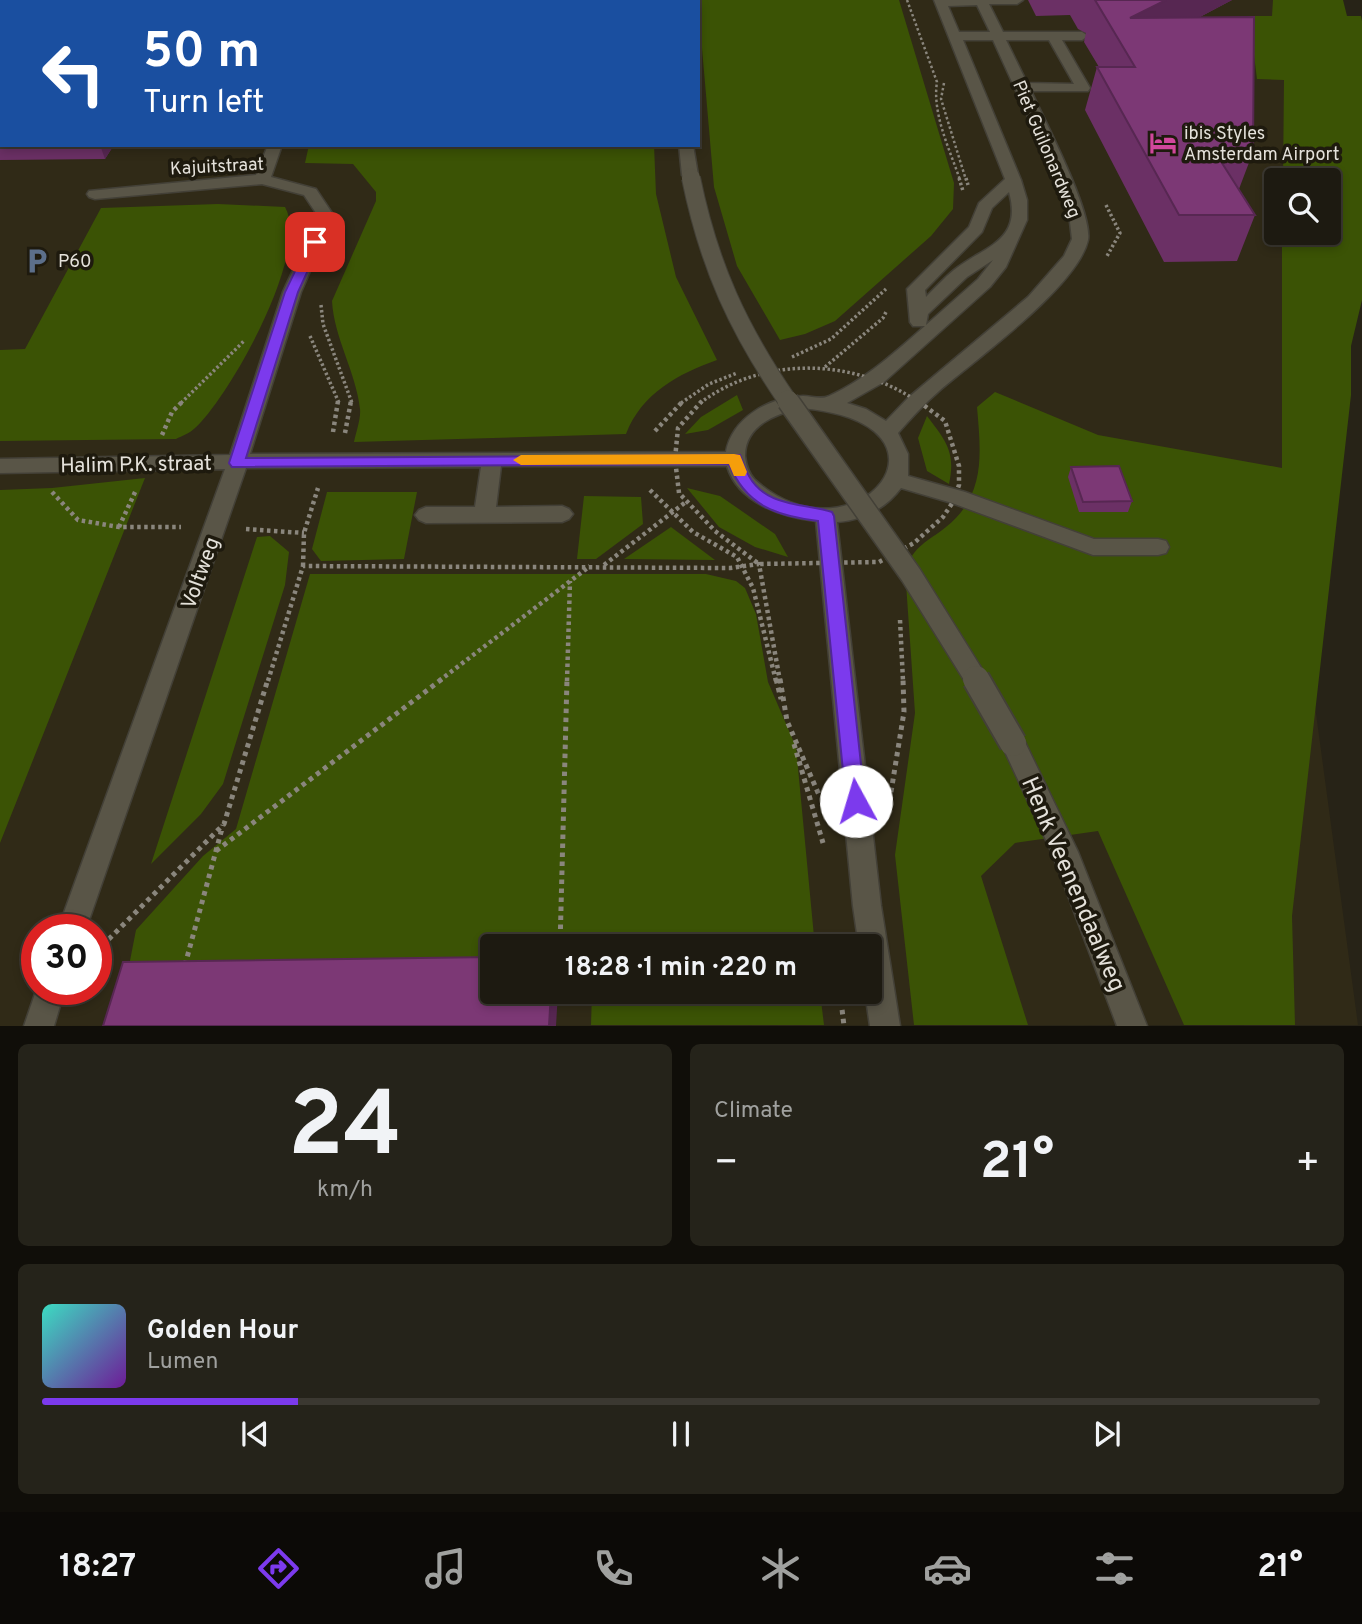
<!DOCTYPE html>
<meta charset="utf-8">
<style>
body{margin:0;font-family:Overpass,sans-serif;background:#25231a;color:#f1f3f6;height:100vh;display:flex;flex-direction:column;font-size:26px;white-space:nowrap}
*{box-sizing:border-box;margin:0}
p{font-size:23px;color:#a0a19f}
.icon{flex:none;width:38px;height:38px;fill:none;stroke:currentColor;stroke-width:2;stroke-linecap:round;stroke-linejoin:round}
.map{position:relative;height:1026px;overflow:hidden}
.side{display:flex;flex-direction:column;gap:18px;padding:18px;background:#100e09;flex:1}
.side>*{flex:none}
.guide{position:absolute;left:0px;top:0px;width:700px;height:147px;box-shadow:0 4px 10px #0003,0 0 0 2px #3b3831;background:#1a4fa0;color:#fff;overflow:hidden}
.buttons{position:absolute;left:1264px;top:168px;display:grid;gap:14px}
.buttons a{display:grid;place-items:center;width:77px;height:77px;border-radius:7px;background:#1d1a11;box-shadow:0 4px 10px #0003,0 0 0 2px #3b3831;font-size:35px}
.speed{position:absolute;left:21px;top:914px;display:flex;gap:14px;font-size:35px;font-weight:700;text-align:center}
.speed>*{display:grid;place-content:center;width:91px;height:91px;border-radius:50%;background:#1d1a11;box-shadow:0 4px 10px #0003,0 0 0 2px #3b3831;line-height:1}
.speed .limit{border:10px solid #d22;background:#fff;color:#111}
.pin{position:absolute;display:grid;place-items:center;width:60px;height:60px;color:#fff;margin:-30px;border-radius:14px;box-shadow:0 4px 10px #0006}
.me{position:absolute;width:77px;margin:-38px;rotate:354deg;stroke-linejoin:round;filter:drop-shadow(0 0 5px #0008)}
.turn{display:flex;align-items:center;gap:24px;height:147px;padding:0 28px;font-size:32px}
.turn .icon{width:91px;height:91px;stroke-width:2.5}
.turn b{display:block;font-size:49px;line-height:60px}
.big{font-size:52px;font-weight:700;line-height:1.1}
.side .widget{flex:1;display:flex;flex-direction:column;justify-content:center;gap:10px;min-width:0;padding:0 24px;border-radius:10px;background:#25231a}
.side .dial{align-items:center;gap:0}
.dial b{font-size:91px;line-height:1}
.song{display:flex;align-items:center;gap:21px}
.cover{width:84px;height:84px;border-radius:10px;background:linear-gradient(135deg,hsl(170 70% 55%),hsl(280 70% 35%))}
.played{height:7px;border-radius:4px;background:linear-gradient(90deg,#7c3aed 20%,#3b3831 20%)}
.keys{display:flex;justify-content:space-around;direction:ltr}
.heat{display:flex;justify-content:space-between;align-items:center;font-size:38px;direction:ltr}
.side .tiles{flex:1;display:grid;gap:18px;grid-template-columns:1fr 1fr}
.widget:last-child{grid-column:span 2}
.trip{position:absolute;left:480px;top:934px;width:402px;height:70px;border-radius:7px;background:#1d1a11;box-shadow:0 4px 10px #0003,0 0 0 2px #3b3831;font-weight:700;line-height:70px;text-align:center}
.tab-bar{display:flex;height:112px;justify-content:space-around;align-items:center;background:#0c0a07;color:#a0a19f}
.tab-bar .icon{width:49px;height:49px}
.tab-bar .active{color:#7c3aed}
.tab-bar b{font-size:32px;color:#f1f3f6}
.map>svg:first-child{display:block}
.built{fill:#302a17;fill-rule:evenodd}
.green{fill:#3b5305}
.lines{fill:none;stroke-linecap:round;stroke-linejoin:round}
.minor-casing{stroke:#434037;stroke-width:3}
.path-far3{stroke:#8a867d;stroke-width:2.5;stroke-dasharray:2.5 2.5;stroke-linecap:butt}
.path-far2{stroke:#8a867d;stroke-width:3.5;stroke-dasharray:2.5 2.5;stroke-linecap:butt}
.path-far1{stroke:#8a867d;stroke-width:4.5;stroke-dasharray:3.5 3.5;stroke-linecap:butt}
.path{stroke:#8a867d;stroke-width:5;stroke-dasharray:4.5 4.5;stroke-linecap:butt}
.minor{fill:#595547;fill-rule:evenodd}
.minor-bridge-far3-casing{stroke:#434037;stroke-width:17;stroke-linecap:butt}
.minor-bridge-far2-casing{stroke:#434037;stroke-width:20;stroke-linecap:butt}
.minor-bridge-far1-casing{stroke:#434037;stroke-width:24;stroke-linecap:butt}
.minor-bridge-casing{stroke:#434037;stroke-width:30;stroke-linecap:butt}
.minor-bridge-far3{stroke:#595547;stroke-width:14}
.minor-bridge-far2{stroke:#595547;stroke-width:18}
.minor-bridge-far1{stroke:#595547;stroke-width:21}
.minor-bridge{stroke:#595547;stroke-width:26}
.wall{fill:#6b3065}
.shaded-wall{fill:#572752}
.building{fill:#7c3875;stroke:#572752;stroke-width:2}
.route{fill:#7c3aed;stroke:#51269a;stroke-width:2}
.slow{fill:#f59e0b}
.labels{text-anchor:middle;stroke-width:7;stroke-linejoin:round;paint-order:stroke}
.far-poi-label{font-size:18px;fill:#e4e1da;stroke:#1e1a0e;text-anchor:start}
.far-street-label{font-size:18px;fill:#e4e1da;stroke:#1e1a0e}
.street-label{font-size:21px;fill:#e4e1da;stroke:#1e1a0e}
.near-street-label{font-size:24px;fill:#e4e1da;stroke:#1e1a0e}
</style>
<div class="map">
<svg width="1362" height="1026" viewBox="0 0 1362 1026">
<rect width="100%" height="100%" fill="#272317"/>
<!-- built -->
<path class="built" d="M0,0H1316L1315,180H1276V233H1313L1301,602L1358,1025L0,1026ZM2,2H698V145H2ZM37,929H96V989H37ZM492,947H870V992H492Z"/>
<!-- green -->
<path class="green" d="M0,0H658L2,2L0,92Z
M695,0H899L954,183L953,209L931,236L835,321L805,334L780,340L737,266L714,187L698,2Z
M1273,0H1343L1347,16H1361L1362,21V300L1351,346V395L1292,916L1295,1025H1184L1098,831L1015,843L981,876L1028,1025H914L895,855L915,713L905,569C915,545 927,542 946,527C986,495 981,454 977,407L995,392L1098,435L1282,468V233H1328V180H1283L1284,80L1257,79L1249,16H1272Z
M309,145H654L656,194L676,277L717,360C678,374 642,393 626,434L354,442C356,432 361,419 360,409C356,372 334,338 332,301L376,201V192L353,164L305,163Z
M218,204L285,207C311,251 230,396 195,428C190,433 182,436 176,439L0,441V350L25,349L101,208Z
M737,395L743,410L708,430L685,434L701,417Z
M927,416C946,441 956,452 949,484L927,471L918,438Z
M145,478L0,843V490L52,488Z
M687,488L720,496L775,534L788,557L755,547L719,527Z
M327,492H417L404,559L321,561L312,549Z
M584,496L641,497L643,524L596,559H577Z
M671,527L715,560L624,559Z
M270,536L289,552L285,585L223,784L201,814L151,864L257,537Z
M310,574H706L736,581L745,588L756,614L768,682L796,747L815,947H492V970L127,976L136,930L203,856L236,829Z
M592,992H820L824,1025H591Z"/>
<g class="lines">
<defs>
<path id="minor" d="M672,0H684V2H672Z
M934,0H1023L1017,4H989L1003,32H1082L1088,36L1082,40H1062L1090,88L1088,91H1031C1044,119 1093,213 1088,240C1078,286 975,360 939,391C924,404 911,418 898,433L908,454V476L965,492L1094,539H1158L1166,541L1169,547L1166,553L1158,555H1093L952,503L901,488C885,509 863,520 837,522L881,906L900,1026H870L865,992H870V947H859L853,906L816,521C782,517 738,503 727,466H501L496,507L562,506L569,509L573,514L569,519L562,522L426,523L419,520L415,515L419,510L426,507H475L481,467L246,468L86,929H58L225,469L0,473V459L230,455L283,292L318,216L304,195L262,184L95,199L89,197L87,194L89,191L256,175L268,145H282L271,177L316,189L334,216L301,292L250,454L726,452C732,418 769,397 803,396C812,396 821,400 829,396C866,379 894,353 925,326H913L910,322L907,289L969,227L979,203L1005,179ZM977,5L990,32H959L948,6ZM963,40H993L1048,161L1070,222L1072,239L1064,256L1028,297L909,397L886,421L866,409L847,403L884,382L990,287L1006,267L1027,220V200L1021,180ZM1006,40H1049L1074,84L1027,83ZM1009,192C1023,242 984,246 954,270C944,278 935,288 926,297L925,290L982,232L992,208ZM993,260L978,279L926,325L928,314L967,277ZM801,408C974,423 856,569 755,480C748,473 746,465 745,456C745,425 776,414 801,408Z
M679,145H693L698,175L695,178H685L682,175Z
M1013,732L1022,736L1078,852L1147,1026H1117L1052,853L1001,743L1004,736Z
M37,988L65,989L54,1026H24Z"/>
</defs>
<!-- minor casing -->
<use href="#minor" class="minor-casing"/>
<!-- path-far3 -->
<path class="path-far3" d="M907,0L937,82C932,114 950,150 960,180
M944,83L941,99L966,180"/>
<!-- path-far2 -->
<path class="path-far2" d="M959,178L963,191
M966,178L968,185
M1106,205L1120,233L1107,256
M321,305L323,324L352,403
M310,336L339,403
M792,357L831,339L886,289
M825,367L883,318L886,312
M181,403L245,340
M681,403L709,384L737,373
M700,403C764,355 855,358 920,403"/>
<!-- path-far1 -->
<path class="path-far1" d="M702,401L678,428L675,459L679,493L715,531L759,564L879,562L914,543L943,517L953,502L959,485V466L945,421L918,401
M655,431L683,401
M333,432L338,401
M345,433L351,401
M162,435L172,412L183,401
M650,490L693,532L737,557L753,588L776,681
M52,492L78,520L119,527H181
M119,527L136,490
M246,529L304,533
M604,565L687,501
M303,566L304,533L318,488
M900,620L903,681
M268,681L303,566L730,568L759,564L780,681
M439,681L590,566
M567,681L570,581"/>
<!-- path -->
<path class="path" d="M776,679L781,699
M780,679L787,721L819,795
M794,744L823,843
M891,792L904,712L903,679
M216,851L442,679
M560,947L567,679
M96,952L224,824L268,679
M185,965L223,825
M840,992L844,1026"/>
<!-- minor -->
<use href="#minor" class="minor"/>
<defs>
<path id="minor-bridge-far3" d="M690,175L691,180"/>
<path id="minor-bridge-far2" d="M691,178C709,266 738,329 789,403"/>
<path id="minor-bridge-far1" d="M788,401L911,575L977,681"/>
<path id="minor-bridge" d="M976,679L1013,743"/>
</defs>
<!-- minor-bridge-far3 casing -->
<use href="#minor-bridge-far3" class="minor-bridge-far3-casing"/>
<!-- minor-bridge-far2 casing -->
<use href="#minor-bridge-far2" class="minor-bridge-far2-casing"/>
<!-- minor-bridge-far1 casing -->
<use href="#minor-bridge-far1" class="minor-bridge-far1-casing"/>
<!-- minor-bridge casing -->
<use href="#minor-bridge" class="minor-bridge-casing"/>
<!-- minor-bridge-far3 -->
<use href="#minor-bridge-far3" class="minor-bridge-far3"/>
<!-- minor-bridge-far2 -->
<use href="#minor-bridge-far2" class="minor-bridge-far2"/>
<!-- minor-bridge-far1 -->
<use href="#minor-bridge-far1" class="minor-bridge-far1"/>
<!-- minor-bridge -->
<use href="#minor-bridge" class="minor-bridge"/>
</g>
<!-- wall -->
<path class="wall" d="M1028,0H1232L1198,18L1253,152L1239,189L1255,215L1237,261L1164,262L1085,110L1097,67H1099L1084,42L1086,33L1078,29L1070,15L1036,16Z
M0,84H2V145H184L183,148H112L105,159L0,160Z
M1071,467L1132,501L1128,512H1079L1068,477Z"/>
<!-- shaded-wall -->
<path class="shaded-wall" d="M1166,0H1232L1128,55L1130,18Z
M100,145H110L112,148L105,159Z
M551,992H558L556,1026H549Z"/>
<!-- building -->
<path class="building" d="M1095,0H1166L1130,18L1254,17L1253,152H1215L1255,215H1179L1097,67H1135Z
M0,84H2V132H0Z
M1119,466L1132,501L1083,502L1071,467Z
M492,957V992H551L549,1026H103L123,962Z"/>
<!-- route -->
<path class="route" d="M315,238L321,242L298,292L246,458L740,455C743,462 745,469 749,476C766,507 803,503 832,512L834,516L865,801L863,807L856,810L849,807L846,801L818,521C777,516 746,506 729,464L232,467L229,463L285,292L309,242Z"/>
<!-- slow -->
<path class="slow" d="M734,454L740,455L747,472L745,476H734L729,464L521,465L513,460L521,455Z"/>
<!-- icons -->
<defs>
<symbol id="hotel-bare" viewBox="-9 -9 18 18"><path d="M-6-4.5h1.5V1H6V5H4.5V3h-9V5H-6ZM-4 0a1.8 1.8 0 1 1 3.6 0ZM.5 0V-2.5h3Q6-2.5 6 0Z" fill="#d1479c" stroke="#1e1a0e" stroke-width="2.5" paint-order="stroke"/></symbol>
<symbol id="parking-bare" viewBox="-9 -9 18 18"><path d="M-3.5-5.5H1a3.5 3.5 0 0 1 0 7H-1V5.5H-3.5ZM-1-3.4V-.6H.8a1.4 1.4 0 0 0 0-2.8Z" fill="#5c6f8a" stroke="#1e1a0e" stroke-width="2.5" paint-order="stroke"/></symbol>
</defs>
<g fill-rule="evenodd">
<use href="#hotel-bare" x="1144" y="124" width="38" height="38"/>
<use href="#parking-bare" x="18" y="242" width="38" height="38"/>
</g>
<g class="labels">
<!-- far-poi labels -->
<g class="far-poi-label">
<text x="1184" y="139">ibis Styles<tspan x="1184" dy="21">Amsterdam Airport</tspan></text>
<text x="58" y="267">P60</text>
</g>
<!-- far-street labels -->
<g class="far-street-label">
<text transform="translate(1047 149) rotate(67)" y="6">Piet Guilonardweg</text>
<text transform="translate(217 166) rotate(-3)" y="6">Kajuitstraat</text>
</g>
<!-- street labels -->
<g class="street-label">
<text transform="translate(136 464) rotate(-1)" y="7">Halim P.K. straat</text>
<text transform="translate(200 573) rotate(-70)" y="7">Voltweg</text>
</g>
<!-- near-street labels -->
<g class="near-street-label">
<text transform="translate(1074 884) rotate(67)" y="8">Henk Veenendaalweg</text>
</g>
</g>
</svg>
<div class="buttons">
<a><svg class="icon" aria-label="search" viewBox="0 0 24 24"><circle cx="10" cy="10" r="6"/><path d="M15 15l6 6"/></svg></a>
</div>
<div class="speed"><div class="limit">30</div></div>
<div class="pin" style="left:315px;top:242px;background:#d93025"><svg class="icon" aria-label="arrive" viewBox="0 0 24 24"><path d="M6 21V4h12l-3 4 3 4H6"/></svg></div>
<svg class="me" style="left:856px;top:801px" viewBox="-20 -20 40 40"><circle r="19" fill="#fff"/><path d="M0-13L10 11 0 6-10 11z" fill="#7c3aed"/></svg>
<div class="trip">18:28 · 1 min · 220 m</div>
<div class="guide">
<div class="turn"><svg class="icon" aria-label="left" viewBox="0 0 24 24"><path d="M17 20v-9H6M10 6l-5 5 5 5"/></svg><div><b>50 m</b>Turn left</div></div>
</div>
</div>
<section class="side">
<div class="tiles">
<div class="widget dial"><b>24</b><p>km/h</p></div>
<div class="widget"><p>Climate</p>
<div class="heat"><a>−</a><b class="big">21°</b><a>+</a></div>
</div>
<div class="widget">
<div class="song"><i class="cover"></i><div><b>Golden Hour</b><p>Lumen</p></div></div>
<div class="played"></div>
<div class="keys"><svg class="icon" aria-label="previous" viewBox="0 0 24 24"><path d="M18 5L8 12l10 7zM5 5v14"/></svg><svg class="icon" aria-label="pause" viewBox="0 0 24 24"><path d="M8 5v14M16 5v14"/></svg><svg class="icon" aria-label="next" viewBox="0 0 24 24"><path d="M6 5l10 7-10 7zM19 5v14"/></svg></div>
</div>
</div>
</section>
<nav class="tab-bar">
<b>18:27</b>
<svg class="icon active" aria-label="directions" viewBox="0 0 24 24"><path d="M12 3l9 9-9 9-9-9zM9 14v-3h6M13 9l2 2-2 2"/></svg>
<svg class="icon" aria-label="music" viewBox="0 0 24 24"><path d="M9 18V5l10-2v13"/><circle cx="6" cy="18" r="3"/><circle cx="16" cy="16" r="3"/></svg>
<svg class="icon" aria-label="phone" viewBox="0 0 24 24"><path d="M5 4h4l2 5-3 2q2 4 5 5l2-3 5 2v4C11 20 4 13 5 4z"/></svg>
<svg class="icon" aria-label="climate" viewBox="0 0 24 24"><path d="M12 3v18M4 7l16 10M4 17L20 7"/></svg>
<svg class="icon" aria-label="car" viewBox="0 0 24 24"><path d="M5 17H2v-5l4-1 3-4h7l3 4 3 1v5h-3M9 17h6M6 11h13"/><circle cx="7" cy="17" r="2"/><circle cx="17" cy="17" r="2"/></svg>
<svg class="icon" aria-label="filters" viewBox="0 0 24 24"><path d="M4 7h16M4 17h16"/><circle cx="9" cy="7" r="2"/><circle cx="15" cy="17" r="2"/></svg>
<b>21°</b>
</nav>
